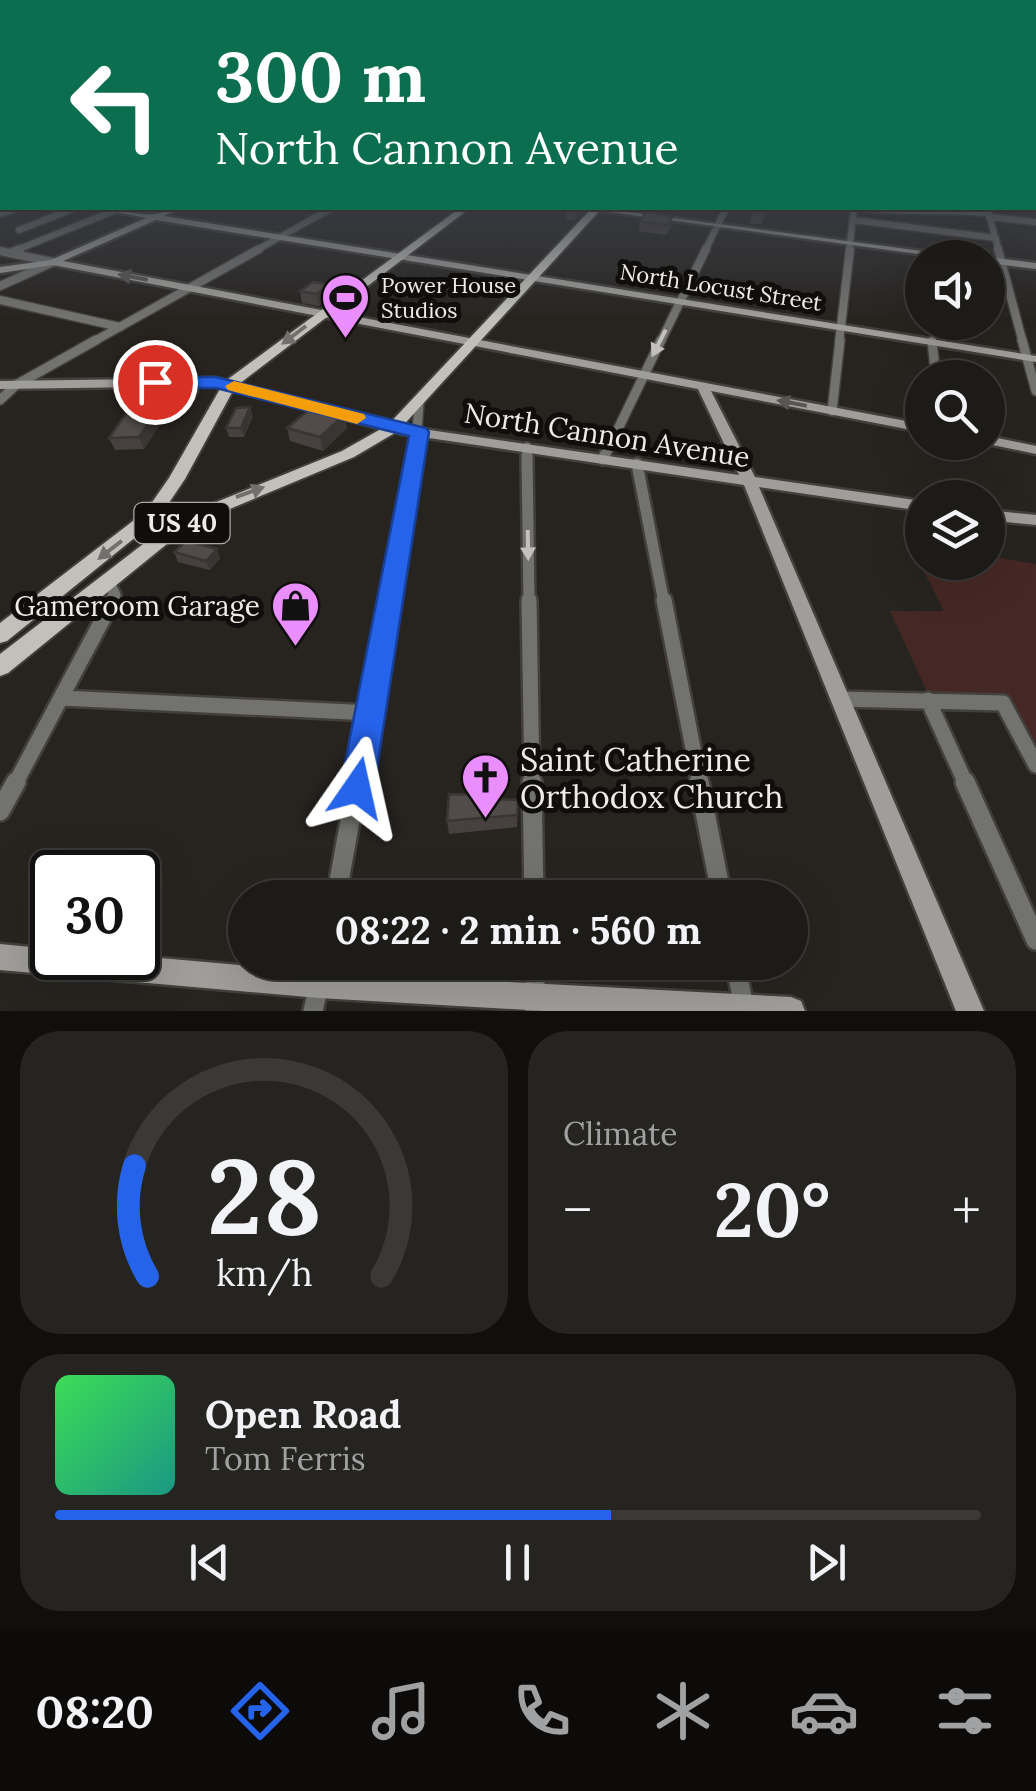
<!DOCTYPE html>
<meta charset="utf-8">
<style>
body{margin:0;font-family:Lora,serif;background:#252421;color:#f1f3f6;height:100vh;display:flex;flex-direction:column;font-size:38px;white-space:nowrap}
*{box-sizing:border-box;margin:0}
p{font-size:32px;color:#a0a1a2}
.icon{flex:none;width:55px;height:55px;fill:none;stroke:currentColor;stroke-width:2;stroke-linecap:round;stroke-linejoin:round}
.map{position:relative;height:1011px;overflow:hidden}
.details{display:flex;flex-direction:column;gap:20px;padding:20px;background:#100f0d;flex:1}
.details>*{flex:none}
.banner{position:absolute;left:0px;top:0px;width:1038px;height:210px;box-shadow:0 10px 40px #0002,0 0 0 2px #3b3937;background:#0b6e4f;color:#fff;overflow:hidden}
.buttons{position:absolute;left:905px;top:240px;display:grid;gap:20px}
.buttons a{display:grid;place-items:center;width:100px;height:100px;border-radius:50%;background:#1d1b18;box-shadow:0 10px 40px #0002,0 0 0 2px #3b3937;font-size:50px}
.speed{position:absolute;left:30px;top:850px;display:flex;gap:20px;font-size:50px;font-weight:700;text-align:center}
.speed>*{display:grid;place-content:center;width:130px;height:130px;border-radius:50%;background:#1d1b18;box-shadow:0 10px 40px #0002,0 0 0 2px #3b3937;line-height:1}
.speed .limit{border:5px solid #111;border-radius:15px;background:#fff;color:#111}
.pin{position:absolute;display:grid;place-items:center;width:85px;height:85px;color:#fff;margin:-42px;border:5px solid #fff;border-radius:50%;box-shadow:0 2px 10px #0007}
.me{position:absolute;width:110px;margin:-55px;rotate:11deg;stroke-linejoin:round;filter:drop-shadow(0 0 8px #0008)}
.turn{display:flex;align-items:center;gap:35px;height:210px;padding:0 50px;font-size:45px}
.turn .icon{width:130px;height:130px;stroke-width:2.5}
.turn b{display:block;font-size:70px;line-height:85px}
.big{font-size:75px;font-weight:700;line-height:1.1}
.details .widget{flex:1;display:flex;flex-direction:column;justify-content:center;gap:15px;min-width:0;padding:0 35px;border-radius:40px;background:#252421}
.details .dial{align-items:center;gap:0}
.dial svg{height:260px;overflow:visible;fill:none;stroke:#3b3937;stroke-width:7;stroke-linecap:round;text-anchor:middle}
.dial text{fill:#f1f3f6;stroke:none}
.song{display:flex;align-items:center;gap:30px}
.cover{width:120px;height:120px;border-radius:15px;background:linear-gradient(135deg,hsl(130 70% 55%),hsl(170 70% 35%))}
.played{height:10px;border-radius:5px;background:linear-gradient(90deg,#2563eb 60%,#3b3937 60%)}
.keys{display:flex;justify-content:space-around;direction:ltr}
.heat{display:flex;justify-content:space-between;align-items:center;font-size:55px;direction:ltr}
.details .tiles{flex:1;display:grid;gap:20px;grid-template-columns:1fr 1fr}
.widget:last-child{grid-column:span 2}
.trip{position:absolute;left:228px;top:880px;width:580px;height:100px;border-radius:50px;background:#1d1b18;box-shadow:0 10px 40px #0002,0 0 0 2px #3b3937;font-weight:700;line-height:100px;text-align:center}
.tabs{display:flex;height:160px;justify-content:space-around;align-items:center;background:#0c0b0a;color:#a0a1a2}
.tabs .icon{width:70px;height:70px}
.tabs .current{color:#2563eb}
.tabs b{font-size:45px;color:#f1f3f6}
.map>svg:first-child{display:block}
.green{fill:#452824}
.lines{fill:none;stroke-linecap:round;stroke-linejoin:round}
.street-far5-casing{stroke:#43403c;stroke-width:9}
.street-far4-casing{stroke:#43403c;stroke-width:11}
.street-far3-casing{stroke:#43403c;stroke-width:12}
.street-far2-casing{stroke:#43403c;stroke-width:16}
.street-far1-casing{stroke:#43403c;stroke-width:20}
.street-casing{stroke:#43403c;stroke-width:24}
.secondary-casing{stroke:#43403c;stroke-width:5}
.primary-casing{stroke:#43403c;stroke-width:4}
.street-far5{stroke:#72726f;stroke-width:6}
.street-far4{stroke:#72726f;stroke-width:8}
.street-far3{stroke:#72726f;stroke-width:9}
.street-far2{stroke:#72726f;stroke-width:11}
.street-far1{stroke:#72726f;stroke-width:15}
.street{stroke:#72726f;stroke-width:19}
.secondary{fill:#9f9e9a;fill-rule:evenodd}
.primary{fill:#c1c0bb;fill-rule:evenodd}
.wall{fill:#46413f}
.shaded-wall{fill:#393533}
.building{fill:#514c49;stroke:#393533;stroke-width:2.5}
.oneway{fill:#575653}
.oneway2{fill:#71706c}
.oneway3{fill:#c3c1be}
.route{fill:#2563eb;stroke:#184099;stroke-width:2.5}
.slow{fill:#f59e0b}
.labels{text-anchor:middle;stroke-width:10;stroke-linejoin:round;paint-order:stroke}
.far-poi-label{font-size:22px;fill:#eeece9;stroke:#0f0e0c;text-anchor:start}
.far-street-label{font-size:22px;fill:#eeece9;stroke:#0f0e0c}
.shield{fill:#0f0e0c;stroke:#aba9a7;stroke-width:2.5}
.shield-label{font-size:25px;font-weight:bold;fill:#eeece9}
.street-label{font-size:28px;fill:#eeece9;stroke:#0f0e0c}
.poi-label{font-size:28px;fill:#eeece9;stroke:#0f0e0c;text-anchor:end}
.near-poi-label{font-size:32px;fill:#eeece9;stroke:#0f0e0c;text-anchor:start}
</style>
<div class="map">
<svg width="1036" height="1011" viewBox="0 0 1036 1011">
<rect width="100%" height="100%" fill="#272420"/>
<!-- green -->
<path class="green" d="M910,544L922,546V562H988V556L1036,564V749L1007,699L929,696L890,611H944Z"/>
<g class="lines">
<defs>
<path id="street-far5" d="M864,208C906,213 946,209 988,213
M987,208L999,251
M0,214L19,208
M989,217L1036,222
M853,220L996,238
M19,230L75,208
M14,251L121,208
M255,251L332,208
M705,251L726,208
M849,251L854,208"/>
<path id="street-far4" d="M998,249L1023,343
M0,251L53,262
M9,253L20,249
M0,286L53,262
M0,300L120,327
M91,343L259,249
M660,343L706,249
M839,343L850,249"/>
<path id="street-far3" d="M1022,340L1036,391
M932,341L936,378
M0,400L16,385L96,340
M832,411L840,340
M527,447V458
M415,458L419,404
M604,458L661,340"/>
<path id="street-far2" d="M527,455L529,603
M603,459L605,455
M637,464L664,603
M108,580L115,595L112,603
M390,603L415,455"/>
<path id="street-far1" d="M529,600L532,784
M664,600L700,784
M62,698L371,713
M840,699L1003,703L1036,765
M928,700L966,784
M15,784L113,600
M357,784L391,600"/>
<path id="street" d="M532,782L534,898
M699,782L722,898
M965,782L1036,940
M0,811L16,782
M336,898L357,782
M535,962V1011
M735,962L744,1007
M313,1011L324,962"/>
<path id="secondary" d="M0,177H2V179H0Z
M0,190H2V194H0Z
M1035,202H1036V206H1035Z
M95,208C114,207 140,217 155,214C164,213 169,208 180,208L164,216L1036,356V362L156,220L63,261L922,424V432L711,391L755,477L922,501V511L759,487L984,1011H956L744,485L402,434L216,386L0,389V381L216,378L402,426L739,475L698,389L53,265L0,273V267L51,260L146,218Z
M580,208H598L975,258H947Z
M988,257L1036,263V269L988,263Z
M988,436L1036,446V454L983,443L988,442Z
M988,510L1036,515V525L988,520Z
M0,944L52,949V958L138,956L319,972L791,997L801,1001L805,1011H546L319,998L0,970Z"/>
<path id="primary" d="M460,208H470L235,387L185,479L158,519L7,641L0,643V623L146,511L169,478L224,382Z
M592,208H602L398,431L354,457L189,526L8,673L0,676V654L177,518L342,451L388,425Z"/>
</defs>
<!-- street-far5 casing -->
<use href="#street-far5" class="street-far5-casing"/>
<!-- street-far4 casing -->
<use href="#street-far4" class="street-far4-casing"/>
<!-- street-far3 casing -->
<use href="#street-far3" class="street-far3-casing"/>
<!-- street-far2 casing -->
<use href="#street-far2" class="street-far2-casing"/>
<!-- street-far1 casing -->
<use href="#street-far1" class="street-far1-casing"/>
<!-- street casing -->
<use href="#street" class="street-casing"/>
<!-- secondary casing -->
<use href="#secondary" class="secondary-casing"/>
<!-- primary casing -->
<use href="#primary" class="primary-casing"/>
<!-- street-far5 -->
<use href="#street-far5" class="street-far5"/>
<!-- street-far4 -->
<use href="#street-far4" class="street-far4"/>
<!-- street-far3 -->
<use href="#street-far3" class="street-far3"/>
<!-- street-far2 -->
<use href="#street-far2" class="street-far2"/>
<!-- street-far1 -->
<use href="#street-far1" class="street-far1"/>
<!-- street -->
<use href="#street" class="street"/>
<!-- secondary -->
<use href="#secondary" class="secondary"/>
<!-- primary -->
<use href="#primary" class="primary"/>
</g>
<!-- wall -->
<path class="wall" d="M566,208H583V212L575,220L565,219Z
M654,208H671L668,213L653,212Z
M767,208L762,224H750L752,214Z
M672,217L671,227L666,235L639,231L640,221Z
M329,285L331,297L319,306L302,303L300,291Z
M196,381L200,392L189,411L160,409L155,416L159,426L144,449L115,450L109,438L143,389H182Z
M344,415L347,428L323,451L290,441L287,428Z
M253,416L244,437H229L226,428Z
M174,552L220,558L210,570L178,562Z
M494,799L518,800L517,827L449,834L447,821Z"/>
<!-- shaded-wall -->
<path class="shaded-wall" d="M576,208H583V212L575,220Z
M329,285L331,297L319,306L316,294Z
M196,381L200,392L189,411L185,400Z
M155,397L160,409L155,416L159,426L144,449L139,437L143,415Z
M250,407L253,416L244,437L241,428Z
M344,415L347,428L323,451L320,437Z
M217,549L220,558L210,570L206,561Z"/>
<!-- building -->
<path class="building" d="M755,208H767L765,214H752Z
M647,211L672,217L668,225L640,221Z
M313,282L329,285L316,294L300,291Z
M187,381H196L185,400L155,397L143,415H154L139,437L109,438L143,389H182Z
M250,407L241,428H226L236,408Z
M312,407L344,415L320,437L287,428Z
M186,541L217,549L206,561L174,552Z
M449,794L494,795V799L518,800L517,815L447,821Z"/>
<!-- one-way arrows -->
<defs><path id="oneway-solid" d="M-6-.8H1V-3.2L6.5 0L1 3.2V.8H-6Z" transform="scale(2.5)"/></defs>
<g class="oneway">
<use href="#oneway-solid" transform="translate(133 277) rotate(-169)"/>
<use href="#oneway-solid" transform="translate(792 403) rotate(-169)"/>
</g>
<g class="oneway2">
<use href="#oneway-solid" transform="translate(294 335) rotate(143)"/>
<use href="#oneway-solid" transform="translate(250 492) rotate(-20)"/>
<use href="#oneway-solid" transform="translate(110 550) rotate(142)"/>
</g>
<g class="oneway3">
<use href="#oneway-solid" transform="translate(659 343) rotate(117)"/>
<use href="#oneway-solid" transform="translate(528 545) rotate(89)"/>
</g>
<!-- sky -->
<linearGradient id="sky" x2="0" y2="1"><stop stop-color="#151412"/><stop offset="0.56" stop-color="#41454e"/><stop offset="1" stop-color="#41454e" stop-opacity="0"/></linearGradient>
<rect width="1036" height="318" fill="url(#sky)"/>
<!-- route -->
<path class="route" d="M216,377L426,428L429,432L374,788L369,800L357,804L345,800L340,788L409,436L216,388H155L146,382L155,377Z"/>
<!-- slow -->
<path class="slow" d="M234,381L364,414L366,418L357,424L228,390L225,386Z"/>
<!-- icons -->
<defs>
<symbol id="stadium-pin" viewBox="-11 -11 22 30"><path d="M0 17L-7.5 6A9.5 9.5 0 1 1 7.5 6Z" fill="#ea8dfd" stroke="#0f0e0c"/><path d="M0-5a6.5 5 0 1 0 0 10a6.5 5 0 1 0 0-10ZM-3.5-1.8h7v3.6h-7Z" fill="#111"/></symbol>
<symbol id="shop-pin" viewBox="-11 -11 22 30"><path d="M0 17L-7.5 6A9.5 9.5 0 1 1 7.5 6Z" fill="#ea8dfd" stroke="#0f0e0c"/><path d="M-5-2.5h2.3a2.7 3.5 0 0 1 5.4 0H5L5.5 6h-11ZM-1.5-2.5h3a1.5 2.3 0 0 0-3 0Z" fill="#111"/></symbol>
<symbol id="church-pin" viewBox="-11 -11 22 30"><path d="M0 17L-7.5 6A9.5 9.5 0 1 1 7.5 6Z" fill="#ea8dfd" stroke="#0f0e0c"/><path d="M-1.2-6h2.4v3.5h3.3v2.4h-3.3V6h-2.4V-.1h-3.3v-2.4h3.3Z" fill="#111"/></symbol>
</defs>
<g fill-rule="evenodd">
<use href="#stadium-pin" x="318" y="270" width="55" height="75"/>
<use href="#shop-pin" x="268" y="578" width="55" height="75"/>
<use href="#church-pin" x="458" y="750" width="55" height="75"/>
</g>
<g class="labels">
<!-- far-poi labels -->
<g class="far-poi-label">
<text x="381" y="293">Power House<tspan x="381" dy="25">Studios</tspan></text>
</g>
<!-- far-street labels -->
<g class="far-street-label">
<text transform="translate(721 287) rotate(9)" y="8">North Locust Street</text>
</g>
<!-- shield labels -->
<rect class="shield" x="134.5" y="503" width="95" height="40" rx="8"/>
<g class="shield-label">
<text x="182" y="532">US 40</text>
</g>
<!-- street labels -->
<g class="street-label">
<text transform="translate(607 435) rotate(9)" y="10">North Cannon Avenue</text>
</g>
<!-- poi labels -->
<g class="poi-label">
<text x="260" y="616">Gameroom Garage</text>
</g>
<!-- near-poi labels -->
<g class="near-poi-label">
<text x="520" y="771">Saint Catherine<tspan x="520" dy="37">Orthodox Church</tspan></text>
</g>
</g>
</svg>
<div class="buttons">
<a><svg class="icon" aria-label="sound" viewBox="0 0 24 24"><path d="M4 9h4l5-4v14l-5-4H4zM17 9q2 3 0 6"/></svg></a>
<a><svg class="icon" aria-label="search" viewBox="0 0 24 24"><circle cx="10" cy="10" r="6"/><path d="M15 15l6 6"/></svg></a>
<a><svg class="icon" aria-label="layers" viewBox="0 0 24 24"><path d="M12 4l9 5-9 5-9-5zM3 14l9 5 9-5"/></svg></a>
</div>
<div class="speed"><div class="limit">30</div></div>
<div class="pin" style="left:155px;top:382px;background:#d93025"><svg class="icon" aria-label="arrive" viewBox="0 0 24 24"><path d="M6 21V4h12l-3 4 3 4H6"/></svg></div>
<svg class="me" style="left:357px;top:788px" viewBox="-20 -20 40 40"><path d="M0-17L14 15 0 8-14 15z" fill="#2563eb" stroke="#fff" stroke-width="4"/></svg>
<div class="trip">08:22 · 2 min · 560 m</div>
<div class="banner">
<div class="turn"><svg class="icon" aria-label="left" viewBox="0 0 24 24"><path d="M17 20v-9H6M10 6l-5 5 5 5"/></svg><div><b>300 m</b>North Cannon Avenue</div></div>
</div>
</div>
<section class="details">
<div class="tiles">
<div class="widget dial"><svg viewBox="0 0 100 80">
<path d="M14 69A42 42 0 1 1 86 69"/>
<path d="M14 69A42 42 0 0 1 10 35" stroke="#2563eb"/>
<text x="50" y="56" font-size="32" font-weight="700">28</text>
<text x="50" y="72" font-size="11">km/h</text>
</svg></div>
<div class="widget"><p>Climate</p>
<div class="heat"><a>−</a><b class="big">20°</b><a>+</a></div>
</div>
<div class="widget">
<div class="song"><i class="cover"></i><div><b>Open Road</b><p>Tom Ferris</p></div></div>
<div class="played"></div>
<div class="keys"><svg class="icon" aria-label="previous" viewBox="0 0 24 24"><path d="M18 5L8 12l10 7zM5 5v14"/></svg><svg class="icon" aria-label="pause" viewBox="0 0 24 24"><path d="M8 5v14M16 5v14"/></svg><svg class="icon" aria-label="next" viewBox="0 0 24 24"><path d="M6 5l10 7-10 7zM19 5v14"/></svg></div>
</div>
</div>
</section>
<nav class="tabs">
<b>08:20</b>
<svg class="icon current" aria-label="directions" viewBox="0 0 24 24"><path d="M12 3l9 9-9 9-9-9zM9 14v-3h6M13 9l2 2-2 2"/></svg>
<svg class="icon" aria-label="music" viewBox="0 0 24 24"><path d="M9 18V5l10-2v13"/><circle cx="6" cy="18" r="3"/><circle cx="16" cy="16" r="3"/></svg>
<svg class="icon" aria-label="phone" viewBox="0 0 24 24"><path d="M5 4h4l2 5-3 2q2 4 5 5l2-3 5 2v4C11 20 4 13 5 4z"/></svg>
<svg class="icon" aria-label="climate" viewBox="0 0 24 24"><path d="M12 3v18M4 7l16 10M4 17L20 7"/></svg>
<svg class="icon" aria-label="car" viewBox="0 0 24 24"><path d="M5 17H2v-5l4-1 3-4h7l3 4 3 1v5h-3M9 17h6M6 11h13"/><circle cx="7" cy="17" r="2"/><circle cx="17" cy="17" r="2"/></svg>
<svg class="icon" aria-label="filters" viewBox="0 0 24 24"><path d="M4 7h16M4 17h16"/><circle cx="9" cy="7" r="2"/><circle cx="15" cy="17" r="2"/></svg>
</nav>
